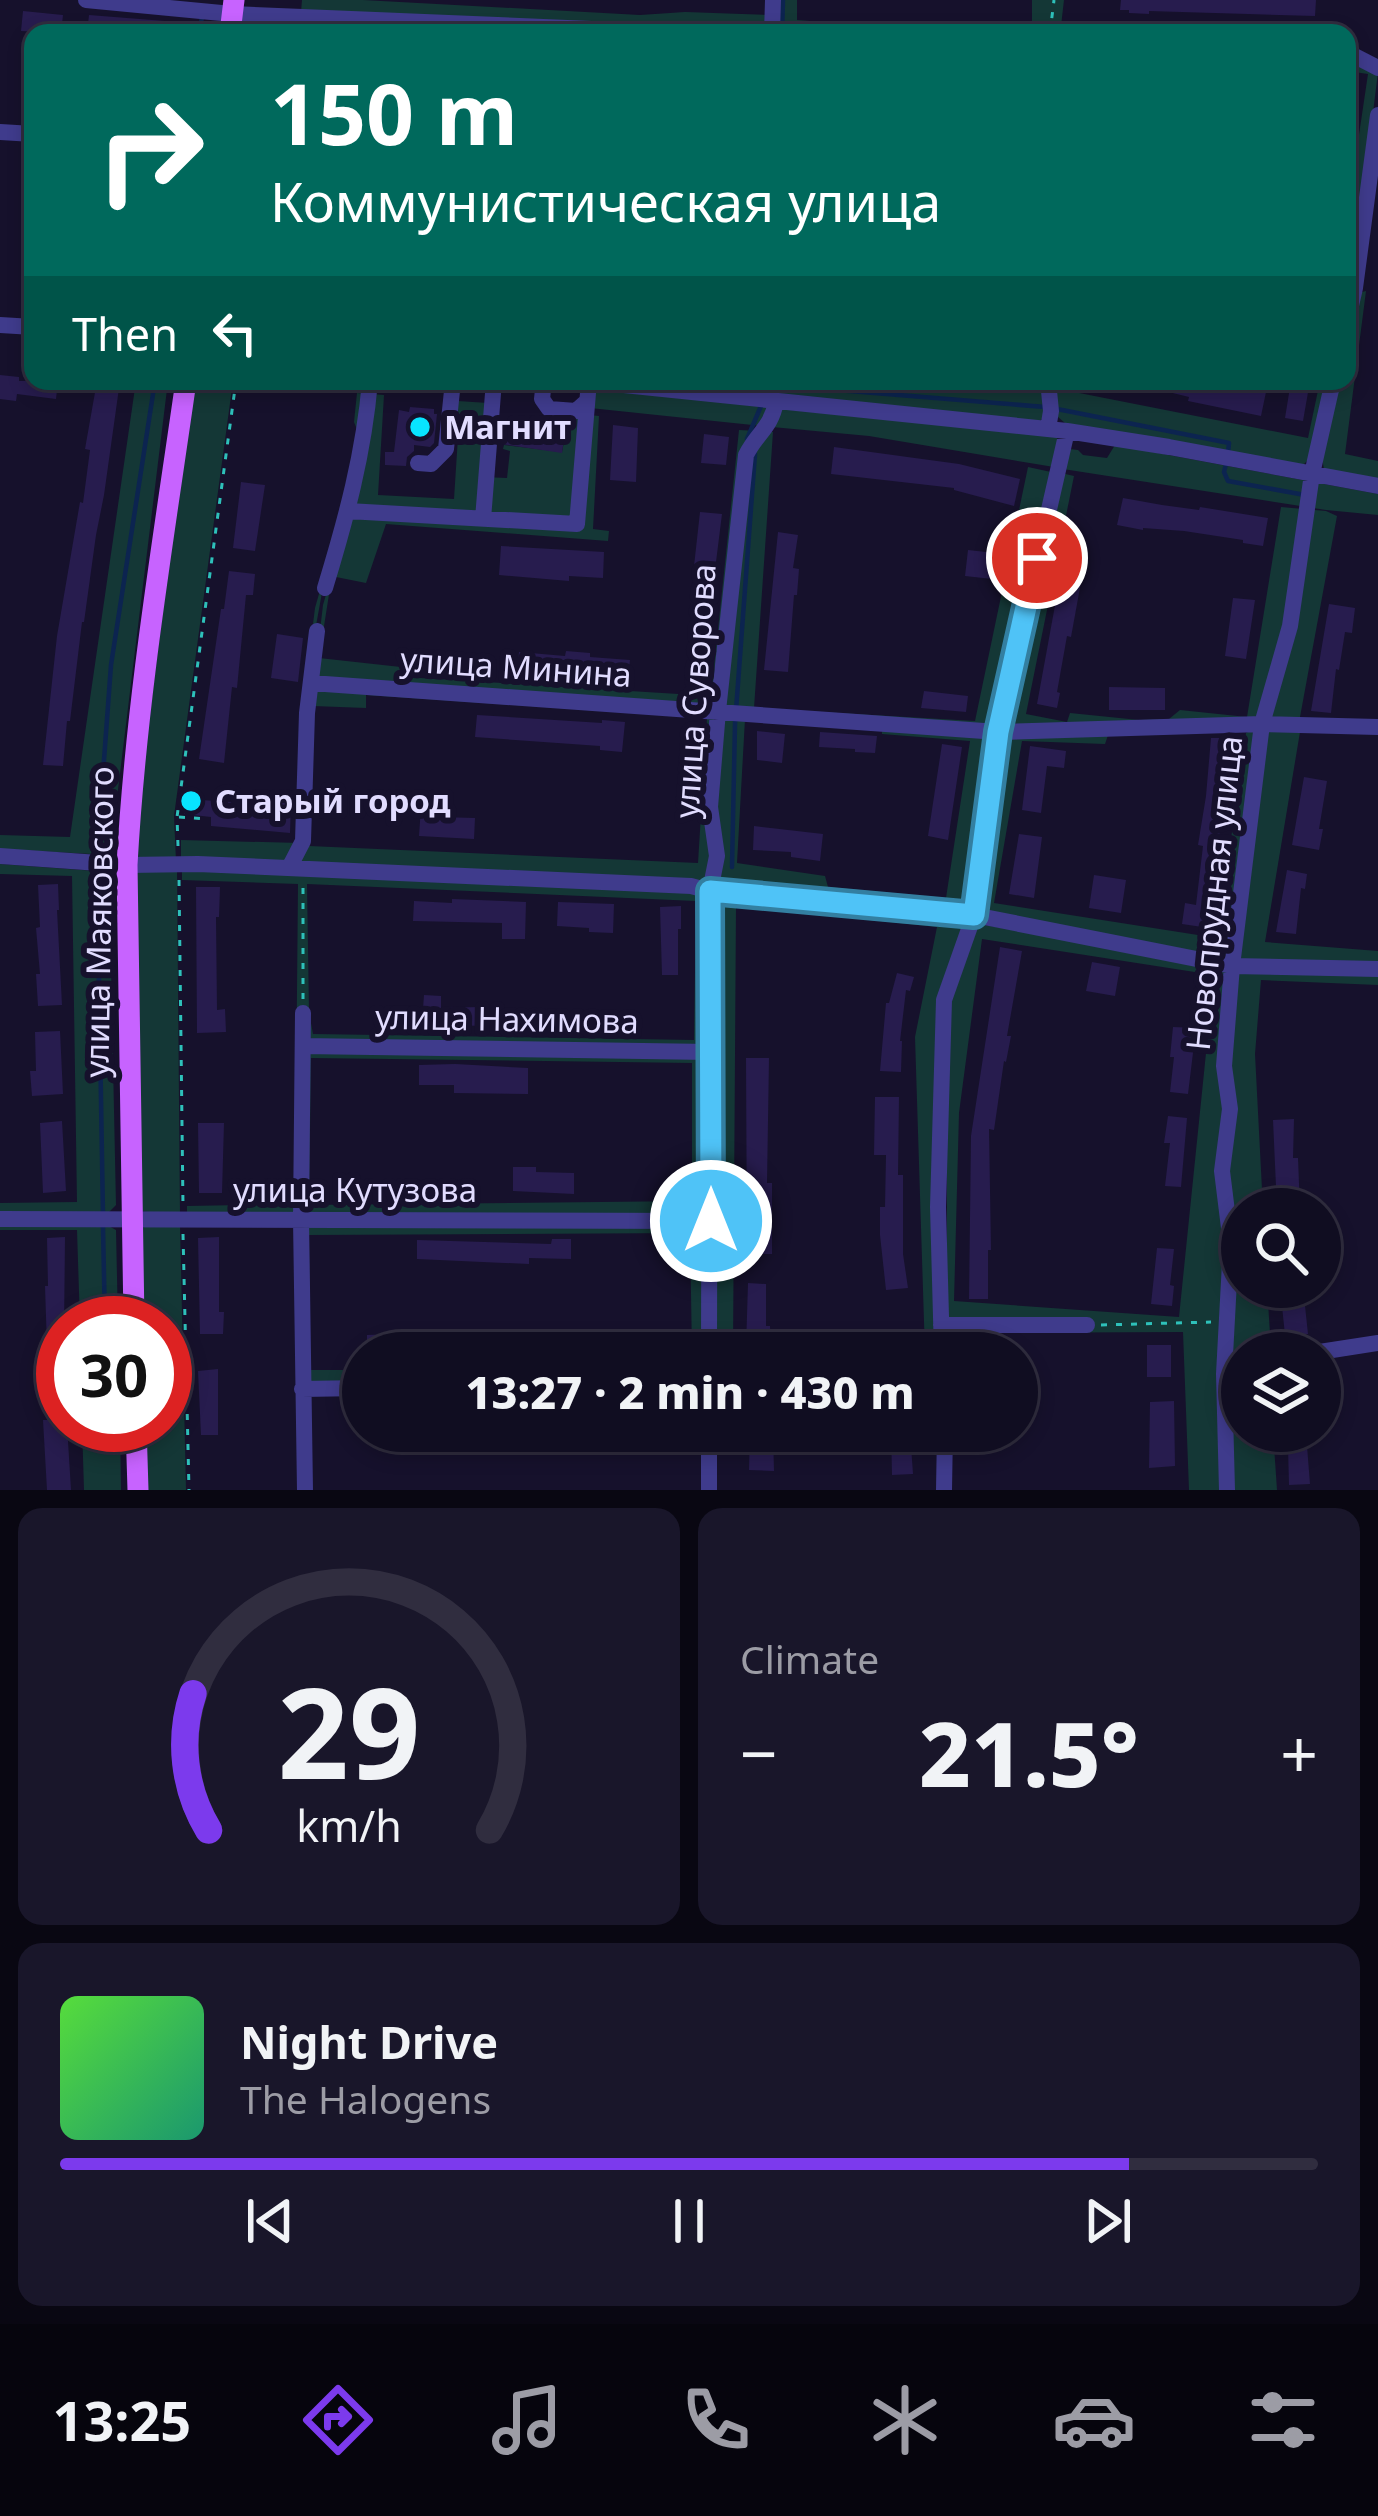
<!DOCTYPE html>
<meta charset="utf-8">
<style>
body{margin:0;font-family:"Noto Sans",sans-serif;background:#19162a;color:#f1f3f6;height:100vh;display:flex;flex-direction:column;font-size:45px;white-space:nowrap}
*{box-sizing:border-box;margin:0}
p{font-size:39px;color:#9c9ca5}
.icon{flex:none;width:66px;height:66px;fill:none;stroke:currentColor;stroke-width:2;stroke-linecap:round;stroke-linejoin:round}
.map{position:relative;height:1490px;overflow:hidden}
.sheet{display:flex;flex-direction:column;gap:18px;padding:18px;background:#090712;flex:1}
.sheet>*{flex:none}
.banner{position:absolute;left:24px;top:24px;width:1332px;height:366px;border-radius:24px;box-shadow:0 6px 18px #0003,0 0 0 3px #302d3f;background:#00695c;color:#fff;overflow:hidden}
.tools{position:absolute;left:1221px;top:1188px;display:grid;gap:24px}
.tools a{display:grid;place-items:center;width:120px;height:120px;border-radius:50%;background:#100d21;box-shadow:0 6px 18px #0003,0 0 0 3px #302d3f;font-size:60px}
.speed{position:absolute;left:36px;top:1296px;display:flex;gap:24px;font-size:60px;font-weight:700;text-align:center}
.speed>*{display:grid;place-content:center;width:156px;height:156px;border-radius:50%;background:#100d21;box-shadow:0 6px 18px #0003,0 0 0 3px #302d3f;line-height:1}
.speed .limit{border:18px solid #d22;background:#fff;color:#111}
.pin{position:absolute;display:grid;place-items:center;width:102px;height:102px;color:#fff;margin:-51px;border:6px solid #fff;border-radius:50%;box-shadow:0 3px 12px #0007}
.me{position:absolute;width:132px;margin:-66px;rotate:0deg;stroke-linejoin:round;filter:drop-shadow(0 0 9px #0008)}
.turn{display:flex;align-items:center;gap:42px;height:252px;padding:0 48px;font-size:54px}
.turn .icon{width:156px;height:156px;stroke-width:2.5}
.turn b{display:block;font-size:84px;line-height:102px}
.then{display:flex;align-items:center;height:114px;padding:0 48px;background:#0003;gap:24px;font-size:45px}
.big{font-size:90px;font-weight:800;line-height:1.1}
.sheet .card{flex:1;display:flex;flex-direction:column;justify-content:center;gap:18px;min-width:0;padding:0 42px;border-radius:24px;background:#19162a}
.sheet .dial{align-items:center;gap:0}
.dial svg{height:312px;overflow:visible;fill:none;stroke:#302d3f;stroke-width:7;stroke-linecap:round;text-anchor:middle}
.dial text{fill:#f1f3f6;stroke:none}
.song{display:flex;align-items:center;gap:36px}
.cover{width:144px;height:144px;border-radius:18px;background:linear-gradient(135deg,hsl(110 70% 55%),hsl(160 70% 35%))}
.played{height:12px;border-radius:6px;background:linear-gradient(90deg,#7c3aed 85%,#302d3f 85%)}
.keys{display:flex;justify-content:space-around;direction:ltr}
.heat{display:flex;justify-content:space-between;align-items:center;font-size:66px;direction:ltr}
.sheet .tiles{flex:1;display:grid;gap:18px;grid-template-columns:1fr 1fr}
.card:last-child{grid-column:span 2}
.trip{position:absolute;left:342px;top:1332px;width:696px;height:120px;border-radius:60px;background:#100d21;box-shadow:0 6px 18px #0003,0 0 0 3px #302d3f;font-weight:800;line-height:120px;text-align:center}
.tabs{display:flex;height:192px;justify-content:space-around;align-items:center;background:#06050d;color:#9c9ca5}
.tabs .icon{width:84px;height:84px}
.tabs .current{color:#7c3aed}
.tabs b{font-size:54px;color:#f1f3f6}
.map>svg:first-child{display:block}
.green{fill:#143736;fill-rule:evenodd}
.lines{fill:none;stroke-linecap:round;stroke-linejoin:round}
.stream{stroke:#0c2450;stroke-width:4.5}
.building{fill:#271c4e}
.path{stroke:#2ec1ba;stroke-width:3;stroke-dasharray:6 9;stroke-linecap:butt}
.minor{stroke:#3f3b8c;stroke-width:16}
.major{stroke:#c763ff;stroke-width:21}
.route-casing{stroke:#337fa1;stroke-width:30}
.route{stroke:#4fc3f7;stroke-width:21}
.poi-dot{fill:#08e4ff;stroke:#16112c;stroke-width:4.5}
.labels{text-anchor:middle;stroke-width:12;stroke-linejoin:round;paint-order:stroke}
.poi-label{font-size:33px;font-weight:bold;fill:#e1dcff;stroke:#16112c;text-anchor:start}
.street-label{font-size:33px;fill:#e1dcff;stroke:#16112c}
</style>
<div class="map">
<svg width="1378" height="1490" viewBox="0 0 1378 1490">
<rect width="100%" height="100%" fill="#16112c"/>
<!-- green -->
<path class="green" d="M302,0H363L640,15L685,12L769,15L766,28L760,33L301,12Z
M776,0H797V20L896,28L1032,24V0H1064L1061,26L1312,33H776Z
M1347,56L1378,72L1352,282L1347,280V215L1368,74L1347,71Z
M1366,291L1345,454L1378,461V479L1324,469L1322,458L1339,381H1347V344L1358,293Z
M136,381H168L110,855L0,849V835L70,837Z
M192,381H233L174,816L176,861L135,858V833Z
M751,381H1044L1045,416L1039,422L757,393Z
M1052,381H1064V390L1308,438L1320,381H1329L1311,457L1303,465L1065,423L1058,417Z
M593,389L769,407L762,426L590,408Z
M357,393L367,394L364,427L350,497L323,587L313,642L305,713L300,844L285,865L181,861V840L300,843L303,704L315,608L347,495L358,432L354,422Z
M372,394L384,395L378,495L454,499L458,437L453,436L458,401L488,403L483,477L507,478L510,451L503,449L504,445L562,452L568,420L579,414L599,416L593,529L609,531L608,541L386,524L366,583L336,577L330,588L319,658L419,669L420,678L711,696L739,430L759,431L750,440L715,706L314,681L323,605L354,497Z
M782,409L1057,437L1058,452L1054,467L869,436L772,427Z
M768,432H773L754,708L975,721L1028,467L1051,472L995,729L723,707L750,457Z
M1115,445L1378,494V515L1326,510L1063,469L1070,449L1078,450L1083,455L1107,458Z
M1061,473L1074,476L1026,714L1067,722L1070,713L1139,720L1169,719L1180,710L1247,717L1281,507L1326,511L1337,516L1300,717L1261,721L1002,730Z
M314,686L714,714L713,856L707,886L297,865ZM366,695L707,718L698,863L309,846L313,706L366,708Z
M722,717L994,734L972,903L966,909L715,890L714,808ZM745,719L882,729V734L970,741L946,898L828,887L825,876L737,863Z
M1259,727L1230,961L984,913L979,905L1001,734L1108,735L1105,744L1022,741L994,903L1217,938L1246,733Z
M1265,727L1300,732L1265,942L1378,951V965L1236,961Z
M0,864L109,872L116,1205L105,1216L0,1214V1203L77,1202L72,876L0,874Z
M182,868L706,894L705,1049L306,1044L298,1215H187V1206L295,1204L298,884L182,880ZM307,884L696,901L694,1040L313,1034L309,1012Z
M177,869L180,1215L139,1211L135,872Z
M715,895L966,918L939,999L938,1353H925L915,1037L937,927L736,906L733,1353H714Z
M974,923L1229,969L1223,1490H1189L1183,1332L959,1333V1353H947V1000ZM982,939L1214,975L1179,1317L954,1301L959,1113Z
M1236,969L1378,972V985L1261,980L1255,1054L1263,1209H1242V1287H1267L1271,1349L1335,1345L1287,1353H1242V1364L1228,1369V1066Z
M306,1049L705,1054L706,1218L304,1215ZM311,1058L692,1063V1201L309,1205Z
M304,1223L707,1224L706,1353H692L690,1233L309,1235L310,1370H363V1384L305,1385Z
M0,1224H105L116,1230L118,1323H80L77,1230H0Z
M180,1224L186,1490H145L144,1434L150,1425H165V1323H141L140,1229L149,1225Z
M1242,1371V1431H1273L1277,1490H1230L1228,1376Z
M82,1425H120L121,1490H84Z"/>
<g class="lines">
<!-- stream -->
<path class="stream" d="M200,33L202,15
M782,33L783,0
M764,384L1045,407
M1057,409L1229,443L1228,453
M747,439L761,406
M1226,464L1224,472L1228,481L1305,495
M97,855L111,665L155,381
M97,867L103,1215
M732,867L735,724L755,454
M103,1227L105,1323"/>
</g>
<!-- building -->
<path class="building" d="M1121,0H1316L1315,16L1149,11V14L1129,13V10H1120Z
M23,11L63,15L61,33L21,31Z
M89,15L165,21L163,33H87Z
M0,375L19,377V381H58L56,399L17,394L16,401L0,399Z
M97,381H120L104,495L96,535L84,622H82L70,721H67L63,766L43,765L57,636L80,502L83,503L90,450L85,449Z
M1141,381H1201L1266,392L1261,416L1188,401L1189,397L1140,385Z
M1291,381H1310L1303,421L1285,418Z
M410,407L434,409V414H437L434,443L430,447L414,445V451L407,457L406,466L385,465V452H394L399,410L409,412Z
M504,416L566,424L562,453L502,444Z
M613,425L638,428L636,482L610,480Z
M704,434L729,437L726,465L701,463Z
M834,447L959,464L1020,479L1014,506L954,490V488L831,474Z
M241,482L265,485L255,551L233,548Z
M1123,498L1162,505L1199,510L1200,507L1268,518L1263,546L1243,543V540L1184,531L1143,528V530L1117,525Z
M700,512L722,514L714,578L693,575Z
M778,532L798,535L793,568L799,569L797,595H794L788,672L764,670Z
M501,546L604,552L603,578L569,576V581L499,575Z
M968,550L995,553L992,579L965,576Z
M229,571L255,574L253,595H246L237,688L232,687L224,763L199,759L221,609H224Z
M1060,578L1081,582L1071,637L1067,636L1057,692L1060,693L1057,708L1037,704Z
M1233,598L1255,600L1246,659L1225,656Z
M1329,604L1355,608L1352,633L1345,632L1339,670L1336,669L1331,713L1311,711Z
M277,634L303,638L298,682L271,678Z
M566,651L590,653V657L630,660L628,679L517,673L519,652L565,656Z
M1109,687L1165,688V710H1109Z
M924,691L968,696L966,712L921,708Z
M477,715L602,723V720L625,722L622,752L600,750V746L475,737Z
M757,731L785,734L782,763L757,760Z
M820,732L877,736L875,753L855,752V749L819,747Z
M1211,738H1230L1209,928L1182,924L1185,903L1196,905L1203,846L1198,845L1206,796Z
M942,744L962,747L948,840L928,836Z
M1030,746L1066,751L1064,768L1047,766L1041,813L1022,810Z
M1304,777L1327,781L1319,829H1323L1319,850L1292,845Z
M186,799L274,805V802L291,803L290,833L211,826V817L184,814Z
M421,807L439,809L438,817L475,818L474,839L419,836Z
M754,826L823,834L820,861L791,857V852L753,850Z
M1019,834L1042,837L1034,898L1009,894Z
M1287,870L1307,874L1305,889L1301,888L1296,934L1276,932Z
M1094,875L1126,880L1121,913L1089,908Z
M58,884L59,910H57L62,1005L38,1006L36,974H40L36,928L40,927L38,885Z
M196,887H220L219,917H216L217,1010L225,1009L226,1032L197,1033Z
M452,899L526,902L525,939H502V923L413,921L414,901L452,903Z
M558,902L614,904L613,933L589,932V928L557,926Z
M681,906V929H678V975H662L660,907Z
M1000,947L1022,951L1007,1036H1011L1006,1062L1004,1061L994,1130L989,1129L991,1250H988V1299H969L971,1136Z
M1092,962L1120,967L1115,996L1086,991Z
M897,973L914,977L910,991L906,990L900,1041H902L901,1072L880,1071L886,1003H889Z
M424,995L441,996V1008L479,1007V1026L422,1023Z
M1173,1027L1196,1028L1188,1094L1170,1092L1174,1057H1170Z
M60,1031L63,1094L32,1096L30,1071H36L35,1032Z
M746,1058H769L767,1183H772V1254H747Z
M455,1064L528,1068V1094L454,1093V1085H419V1065Z
M875,1097H899L898,1175H903V1254L908,1288L886,1290L880,1235V1207H885L886,1155H874Z
M1168,1116L1187,1118L1181,1187L1165,1186L1170,1143H1164Z
M1294,1119L1293,1158H1298L1300,1209H1277L1273,1120Z
M62,1121L66,1191L43,1193L40,1123Z
M198,1123H224L222,1193H199Z
M513,1167H536V1172L574,1173V1194L513,1191Z
M65,1237L63,1425H67L71,1490H47L43,1420H47L46,1377H48L45,1286H48L47,1238Z
M219,1237V1312H224L223,1334H200L198,1238Z
M552,1239H571V1259L529,1258V1264L417,1259V1240L551,1244Z
M1157,1248L1174,1249L1170,1285L1174,1286L1172,1306L1151,1304Z
M748,1283L766,1284V1326H770L771,1347L746,1348Z
M1280,1287H1303L1308,1334L1285,1335Z
M396,1334V1341L430,1339L431,1353H367V1335Z
M504,1338H525V1341L618,1339V1353H465L464,1341Z
M1147,1345H1171V1377H1147Z
M218,1369V1435H201L198,1371Z
M1174,1401L1175,1466L1149,1468L1150,1402Z
M750,1431H773L774,1471L749,1470Z
M891,1431H910L913,1474L892,1475Z
M1284,1431H1312L1313,1445L1307,1446L1310,1484L1289,1485L1288,1447H1285Z"/>
<g class="lines">
<!-- path -->
<path class="path" d="M1050,33L1054,0
M179,817L207,819
M178,846L177,817L236,381
M179,880L183,1206
M303,999V882
M183,1234L189,1490
M1101,1325L1211,1322"/>
<!-- minor -->
<path class="minor" d="M86,0L232,14L687,33
M772,33L773,0
M1347,52L1378,68
M0,132L33,134
M1347,323L1355,288L1378,115
M0,325L33,327
M544,381L542,399L549,409L576,411L586,402
M585,381L1067,431L1169,447L1378,486
M1048,429L1051,411L1048,381
M418,463L431,464L446,449L453,381
M348,511L577,524L589,381
M483,519L494,381
M325,588C346,519 364,453 370,381
M311,683L998,732L1262,724L1378,727
M0,856L127,865L198,864L691,886L710,891L974,915L1232,966L1378,969
M289,868L303,841L307,713L317,631
M303,1013L301,1219L305,1490
M303,1046L710,1052
M0,1219L711,1221
M941,1325H1087
M709,1353L710,891L717,856L710,807L718,711L746,455C757,433 771,428 776,402
M942,1353L938,1207L944,1000L974,915L998,732L1067,431
M1313,1353L1378,1343
M302,1389L363,1388
M709,1431V1490
M944,1490L945,1431
M1227,1490L1224,1374L1231,1244L1222,1171L1230,1109L1224,1066L1232,966L1262,724L1290,626L1312,474L1333,381"/>
<!-- major -->
<path class="major" d="M230,33L234,0
M134,1323L127,865C136,702 163,542 186,381
M136,1425L138,1490"/>
</g>
<g class="lines">
<defs>
<path id="route" d="M711,1221L710,891L974,915L998,732L1037,558"/>
</defs>
<!-- route casing -->
<use href="#route" class="route-casing"/>
<!-- route -->
<use href="#route" class="route"/>
</g>
<!-- markers -->
<g class="poi-dot">
<circle cx="420" cy="427" r="12"/>
<circle cx="191" cy="801" r="12"/>
</g>
<g class="labels">
<!-- poi labels -->
<g class="poi-label">
<text x="444" y="439">Магнит</text>
<text x="215" y="813">Старый город</text>
</g>
<!-- street labels -->
<g class="street-label">
<text transform="translate(516 667) rotate(4)" y="12">улица Минина</text>
<text transform="translate(695 691) rotate(-86)" y="12">улица Суворова</text>
<text transform="translate(1214 893) rotate(-84)" y="12">Новопрудная улица</text>
<text transform="translate(99 922) rotate(-89)" y="12">улица Маяковского</text>
<text transform="translate(507 1019) rotate(1)" y="12">улица Нахимова</text>
<text x="355" y="1202">улица Кутузова</text>
</g>
</g>
</svg>
<div class="tools">
<a><svg class="icon" aria-label="search" viewBox="0 0 24 24"><circle cx="10" cy="10" r="6"/><path d="M15 15l6 6"/></svg></a>
<a><svg class="icon" aria-label="layers" viewBox="0 0 24 24"><path d="M12 4l9 5-9 5-9-5zM3 14l9 5 9-5"/></svg></a>
</div>
<div class="speed"><div class="limit">30</div></div>
<div class="pin" style="left:1037px;top:558px;background:#d93025"><svg class="icon" aria-label="arrive" viewBox="0 0 24 24"><path d="M6 21V4h12l-3 4 3 4H6"/></svg></div>
<svg class="me" style="left:711px;top:1221px" viewBox="-20 -20 40 40"><circle r="17" fill="#4fc3f7" stroke="#fff" stroke-width="3"/><path d="M0-11L8 9 0 5-8 9z" fill="#fff"/></svg>
<div class="trip">13:27 · 2 min · 430 m</div>
<div class="banner">
<div class="turn"><svg class="icon" aria-label="right" viewBox="0 0 24 24"><path d="M7 20v-9h11M14 6l5 5-5 5"/></svg><div><b>150 m</b>Коммунистическая улица</div></div>
<div class="then">Then<svg class="icon" aria-label="left" viewBox="0 0 24 24"><path d="M17 20v-9H6M10 6l-5 5 5 5"/></svg></div>
</div>
</div>
<section class="sheet">
<div class="tiles">
<div class="card dial"><svg viewBox="0 0 100 80">
<path d="M14 69A42 42 0 1 1 86 69"/>
<path d="M14 69A42 42 0 0 1 10 34" stroke="#7c3aed"/>
<text x="50" y="56" font-size="32" font-weight="700">29</text>
<text x="50" y="72" font-size="11">km/h</text>
</svg></div>
<div class="card"><p>Climate</p>
<div class="heat"><a>−</a><b class="big">21.5°</b><a>+</a></div>
</div>
<div class="card">
<div class="song"><i class="cover"></i><div><b>Night Drive</b><p>The Halogens</p></div></div>
<div class="played"></div>
<div class="keys"><svg class="icon" aria-label="previous" viewBox="0 0 24 24"><path d="M18 5L8 12l10 7zM5 5v14"/></svg><svg class="icon" aria-label="pause" viewBox="0 0 24 24"><path d="M8 5v14M16 5v14"/></svg><svg class="icon" aria-label="next" viewBox="0 0 24 24"><path d="M6 5l10 7-10 7zM19 5v14"/></svg></div>
</div>
</div>
</section>
<nav class="tabs">
<b>13:25</b>
<svg class="icon current" aria-label="directions" viewBox="0 0 24 24"><path d="M12 3l9 9-9 9-9-9zM9 14v-3h6M13 9l2 2-2 2"/></svg>
<svg class="icon" aria-label="music" viewBox="0 0 24 24"><path d="M9 18V5l10-2v13"/><circle cx="6" cy="18" r="3"/><circle cx="16" cy="16" r="3"/></svg>
<svg class="icon" aria-label="phone" viewBox="0 0 24 24"><path d="M5 4h4l2 5-3 2q2 4 5 5l2-3 5 2v4C11 20 4 13 5 4z"/></svg>
<svg class="icon" aria-label="climate" viewBox="0 0 24 24"><path d="M12 3v18M4 7l16 10M4 17L20 7"/></svg>
<svg class="icon" aria-label="car" viewBox="0 0 24 24"><path d="M5 17H2v-5l4-1 3-4h7l3 4 3 1v5h-3M9 17h6M6 11h13"/><circle cx="7" cy="17" r="2"/><circle cx="17" cy="17" r="2"/></svg>
<svg class="icon" aria-label="filters" viewBox="0 0 24 24"><path d="M4 7h16M4 17h16"/><circle cx="9" cy="7" r="2"/><circle cx="15" cy="17" r="2"/></svg>
</nav>
